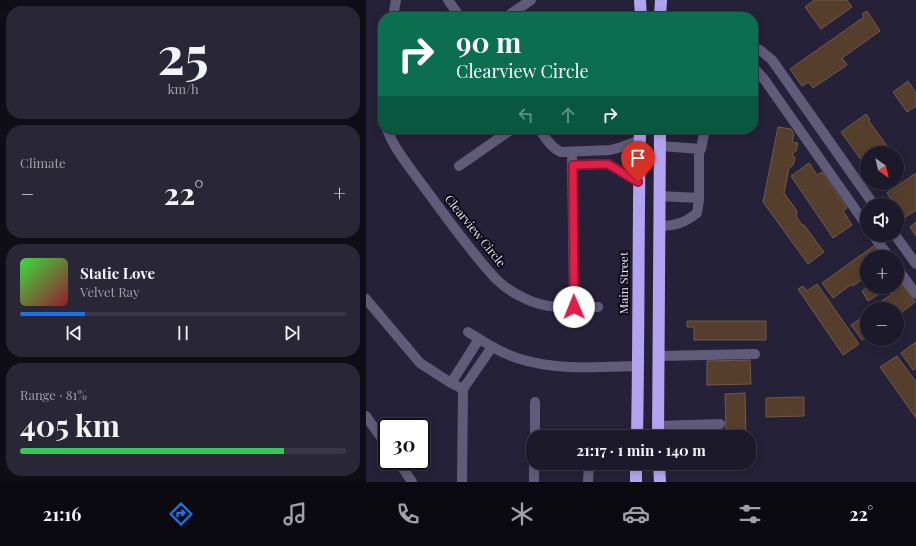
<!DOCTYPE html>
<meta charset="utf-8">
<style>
body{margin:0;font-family:"Playfair Display",serif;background:#292636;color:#f1f3f6;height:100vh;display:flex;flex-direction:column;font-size:15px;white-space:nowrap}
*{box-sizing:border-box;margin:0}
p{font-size:13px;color:#a0a0a8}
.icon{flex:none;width:22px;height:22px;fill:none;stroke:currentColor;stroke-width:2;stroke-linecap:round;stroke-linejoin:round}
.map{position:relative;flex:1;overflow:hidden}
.sheet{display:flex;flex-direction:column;gap:6px;padding:6px;background:#0f0e17;width:366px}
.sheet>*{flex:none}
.hud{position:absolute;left:12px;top:12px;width:380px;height:122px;border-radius:16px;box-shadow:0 2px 10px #0003,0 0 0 1px #3a3847;background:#0b6e4f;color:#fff;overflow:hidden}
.needle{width:26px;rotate:146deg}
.buttons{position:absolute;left:494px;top:146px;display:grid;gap:8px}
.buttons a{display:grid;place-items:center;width:44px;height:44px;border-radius:50%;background:#1c192a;box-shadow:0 2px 10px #0003,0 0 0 1px #3a3847;font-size:20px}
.speed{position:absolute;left:12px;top:418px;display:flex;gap:8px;font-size:20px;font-weight:700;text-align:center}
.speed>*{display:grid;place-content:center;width:52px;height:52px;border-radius:50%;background:#1c192a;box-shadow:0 2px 10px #0003,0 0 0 1px #3a3847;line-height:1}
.speed .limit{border:2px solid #111;border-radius:6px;background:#fff;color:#111}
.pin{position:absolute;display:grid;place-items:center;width:34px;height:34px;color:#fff;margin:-41px -17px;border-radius:50% 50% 50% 0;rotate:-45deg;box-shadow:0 0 4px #0007}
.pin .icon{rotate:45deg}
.me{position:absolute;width:44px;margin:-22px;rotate:359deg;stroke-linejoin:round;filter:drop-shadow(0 0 3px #0008)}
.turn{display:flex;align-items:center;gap:14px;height:84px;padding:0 12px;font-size:18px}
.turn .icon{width:52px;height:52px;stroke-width:2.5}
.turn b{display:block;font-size:28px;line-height:34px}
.lanes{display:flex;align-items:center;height:38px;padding:0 12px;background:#0003;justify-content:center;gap:20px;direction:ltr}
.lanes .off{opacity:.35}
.big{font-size:30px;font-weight:700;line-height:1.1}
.sheet .tile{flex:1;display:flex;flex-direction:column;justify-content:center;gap:6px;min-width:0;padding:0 14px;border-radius:16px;background:#292636}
.sheet .dial{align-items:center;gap:0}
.dial b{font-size:52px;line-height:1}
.song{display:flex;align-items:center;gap:12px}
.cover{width:48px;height:48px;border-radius:6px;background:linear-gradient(135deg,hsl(120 70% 55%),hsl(350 70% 35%))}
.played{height:4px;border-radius:2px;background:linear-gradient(90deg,#1a73e8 20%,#3a3847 20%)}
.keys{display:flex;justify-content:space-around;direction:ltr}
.heat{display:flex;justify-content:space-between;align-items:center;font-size:22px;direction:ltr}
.charge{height:6px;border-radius:3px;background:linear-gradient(90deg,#34c759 81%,#3a3847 0)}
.trip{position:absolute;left:160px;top:430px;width:230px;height:40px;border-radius:16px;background:#1c192a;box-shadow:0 2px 10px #0003,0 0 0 1px #3a3847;font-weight:700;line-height:40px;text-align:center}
.tabs{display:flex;height:64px;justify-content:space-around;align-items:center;background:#0b0a11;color:#a0a0a8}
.tabs .icon{width:28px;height:28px}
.tabs .selected{color:#1a73e8}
.tabs b{font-size:18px;color:#f1f3f6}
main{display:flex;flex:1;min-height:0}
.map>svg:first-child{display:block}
.building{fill:#553f2c;stroke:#715a47}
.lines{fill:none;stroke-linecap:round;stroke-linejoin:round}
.minor{stroke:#605b79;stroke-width:10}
.highway{stroke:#b2a4f0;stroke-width:12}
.route-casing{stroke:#92132f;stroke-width:10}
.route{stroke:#e11d48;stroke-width:7}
.labels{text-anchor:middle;stroke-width:4;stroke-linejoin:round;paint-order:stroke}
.street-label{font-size:12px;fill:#eae8f8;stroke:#0e0c17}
</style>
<main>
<section class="sheet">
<div class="tile dial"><b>25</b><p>km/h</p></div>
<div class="tile"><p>Climate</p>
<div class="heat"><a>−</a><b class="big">22°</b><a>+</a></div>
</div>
<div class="tile">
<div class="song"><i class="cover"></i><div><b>Static Love</b><p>Velvet Ray</p></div></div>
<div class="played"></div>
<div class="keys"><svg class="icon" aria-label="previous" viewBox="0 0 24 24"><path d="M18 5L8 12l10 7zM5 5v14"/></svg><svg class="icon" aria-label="pause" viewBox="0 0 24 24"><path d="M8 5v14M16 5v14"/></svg><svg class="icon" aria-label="next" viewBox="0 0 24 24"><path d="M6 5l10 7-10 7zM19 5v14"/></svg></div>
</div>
<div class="tile"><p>Range · 81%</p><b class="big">405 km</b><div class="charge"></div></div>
</section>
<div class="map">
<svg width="550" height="482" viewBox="0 0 550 482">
<rect width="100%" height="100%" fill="#252138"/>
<!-- building -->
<path class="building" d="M448,0H481L486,7L455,29L439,7Z
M501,11L514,31L476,58L481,65L447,88L443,82L436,86L424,69L498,17L496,14Z
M542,81L550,93V106L541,112L527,92Z
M500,114L504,120L503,121L526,153H501V168L475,132Z
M412,127L425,129L428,134L426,142L432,143L430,151L426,154L429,158L427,165L423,168L418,193L431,211L430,216L436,225H438L458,252L442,264L397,202Z
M531,161L538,170L531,175Z
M443,163L451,175L456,172L481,208L477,211L486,225L467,238L425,176Z
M550,173V210L538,218L531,208V205H529L521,193Z
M550,222V236L544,227Z
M509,245L517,257H501V276L487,286L486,284L467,298L456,283Z
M531,277L549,302L531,316V309H504L526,294L521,287H531Z
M451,284L493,344L477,355L432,289L437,286L441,291Z
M502,287H511L515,293L502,301L496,291Z
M501,314V337L496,340L485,325Z
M321,321H400V340H328V327H321Z
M550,342V368L547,370L535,353Z
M531,356L550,382V418L514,367Z
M384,360L385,384L341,385V361Z
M379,393L380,437H371V432H360L359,394Z
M438,397V416L400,417V398Z"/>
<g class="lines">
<!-- minor -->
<path class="minor" d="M82,0L94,17
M27,17L30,0
M140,17L165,0
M387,47L394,50L406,60L508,205
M387,67L398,79L501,226
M17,83V100
M21,129C28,149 43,166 55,183C79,215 102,249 130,279C138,287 149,294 160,299C182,310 209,307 232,307
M173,129C179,137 185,148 195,152L244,150L256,147L274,140
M294,146L335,149L339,129
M206,152L208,307
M207,165L242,164L273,182
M93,166L146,129
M293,196L333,198
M293,226C308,226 319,223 331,213L333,200V149
M507,235L523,257
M529,235L550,264
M531,268L550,294
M0,299L54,363L85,383L97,389
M102,332C118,342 133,352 151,358C189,371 233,367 272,366
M292,356L389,354
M85,383L113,339
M169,402V437
M0,416L21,446
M292,426L354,424
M32,461L46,482
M96,482L97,389L126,347
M168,482V463
M222,482L223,463"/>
<!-- highway -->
<path class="highway" d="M274,0L275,17
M294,17L295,0
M271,437C273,334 272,232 274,129
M292,437L294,129
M293,463L294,482
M270,482V463"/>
</g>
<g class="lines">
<defs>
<path id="route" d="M208,307L207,165L242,164L272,182"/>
</defs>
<!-- route casing -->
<use href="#route" class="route-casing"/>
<!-- route -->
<use href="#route" class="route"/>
</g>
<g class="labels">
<!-- street labels -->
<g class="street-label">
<text transform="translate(109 231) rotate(51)" y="4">Clearview Circle</text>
<text transform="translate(258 283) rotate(-90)" y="4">Main Street</text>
</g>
</g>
</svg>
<div class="buttons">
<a><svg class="needle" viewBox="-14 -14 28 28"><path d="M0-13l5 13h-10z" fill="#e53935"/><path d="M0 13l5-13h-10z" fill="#a0a0a8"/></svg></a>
<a><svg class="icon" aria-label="sound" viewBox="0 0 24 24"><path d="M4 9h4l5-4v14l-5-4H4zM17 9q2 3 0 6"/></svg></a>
<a>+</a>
<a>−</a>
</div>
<div class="speed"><div class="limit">30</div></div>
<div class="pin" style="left:272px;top:182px;background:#d93025"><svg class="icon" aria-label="arrive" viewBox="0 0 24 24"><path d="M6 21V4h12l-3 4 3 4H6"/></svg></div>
<svg class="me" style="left:208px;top:307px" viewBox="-20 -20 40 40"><circle r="19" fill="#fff"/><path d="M0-13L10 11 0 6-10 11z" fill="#e11d48"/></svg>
<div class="trip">21:17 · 1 min · 140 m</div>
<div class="hud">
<div class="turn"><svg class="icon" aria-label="right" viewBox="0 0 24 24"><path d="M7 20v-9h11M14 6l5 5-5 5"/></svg><div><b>90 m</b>Clearview Circle</div></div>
<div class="lanes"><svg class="icon off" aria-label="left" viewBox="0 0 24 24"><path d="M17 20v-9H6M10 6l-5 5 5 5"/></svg><svg class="icon off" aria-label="ahead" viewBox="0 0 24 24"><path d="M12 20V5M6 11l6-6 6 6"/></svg><svg class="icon" aria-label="right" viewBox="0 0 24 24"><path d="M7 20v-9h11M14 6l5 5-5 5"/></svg></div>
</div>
</div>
</main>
<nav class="tabs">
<b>21:16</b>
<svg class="icon selected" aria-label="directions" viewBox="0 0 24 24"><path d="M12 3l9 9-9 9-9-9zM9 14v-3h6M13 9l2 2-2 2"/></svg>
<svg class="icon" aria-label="music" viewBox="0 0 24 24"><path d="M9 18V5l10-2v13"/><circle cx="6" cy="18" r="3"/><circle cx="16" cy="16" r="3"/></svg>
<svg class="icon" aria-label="phone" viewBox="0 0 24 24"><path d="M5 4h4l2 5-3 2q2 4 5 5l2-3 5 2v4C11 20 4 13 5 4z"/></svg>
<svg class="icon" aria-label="climate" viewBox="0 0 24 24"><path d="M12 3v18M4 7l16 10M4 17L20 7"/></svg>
<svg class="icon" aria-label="car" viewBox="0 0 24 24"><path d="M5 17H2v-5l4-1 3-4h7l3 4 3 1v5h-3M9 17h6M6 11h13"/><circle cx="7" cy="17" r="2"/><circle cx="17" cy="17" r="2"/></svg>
<svg class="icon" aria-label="filters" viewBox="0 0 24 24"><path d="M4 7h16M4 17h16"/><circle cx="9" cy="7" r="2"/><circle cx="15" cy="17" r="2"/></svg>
<b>22°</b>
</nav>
